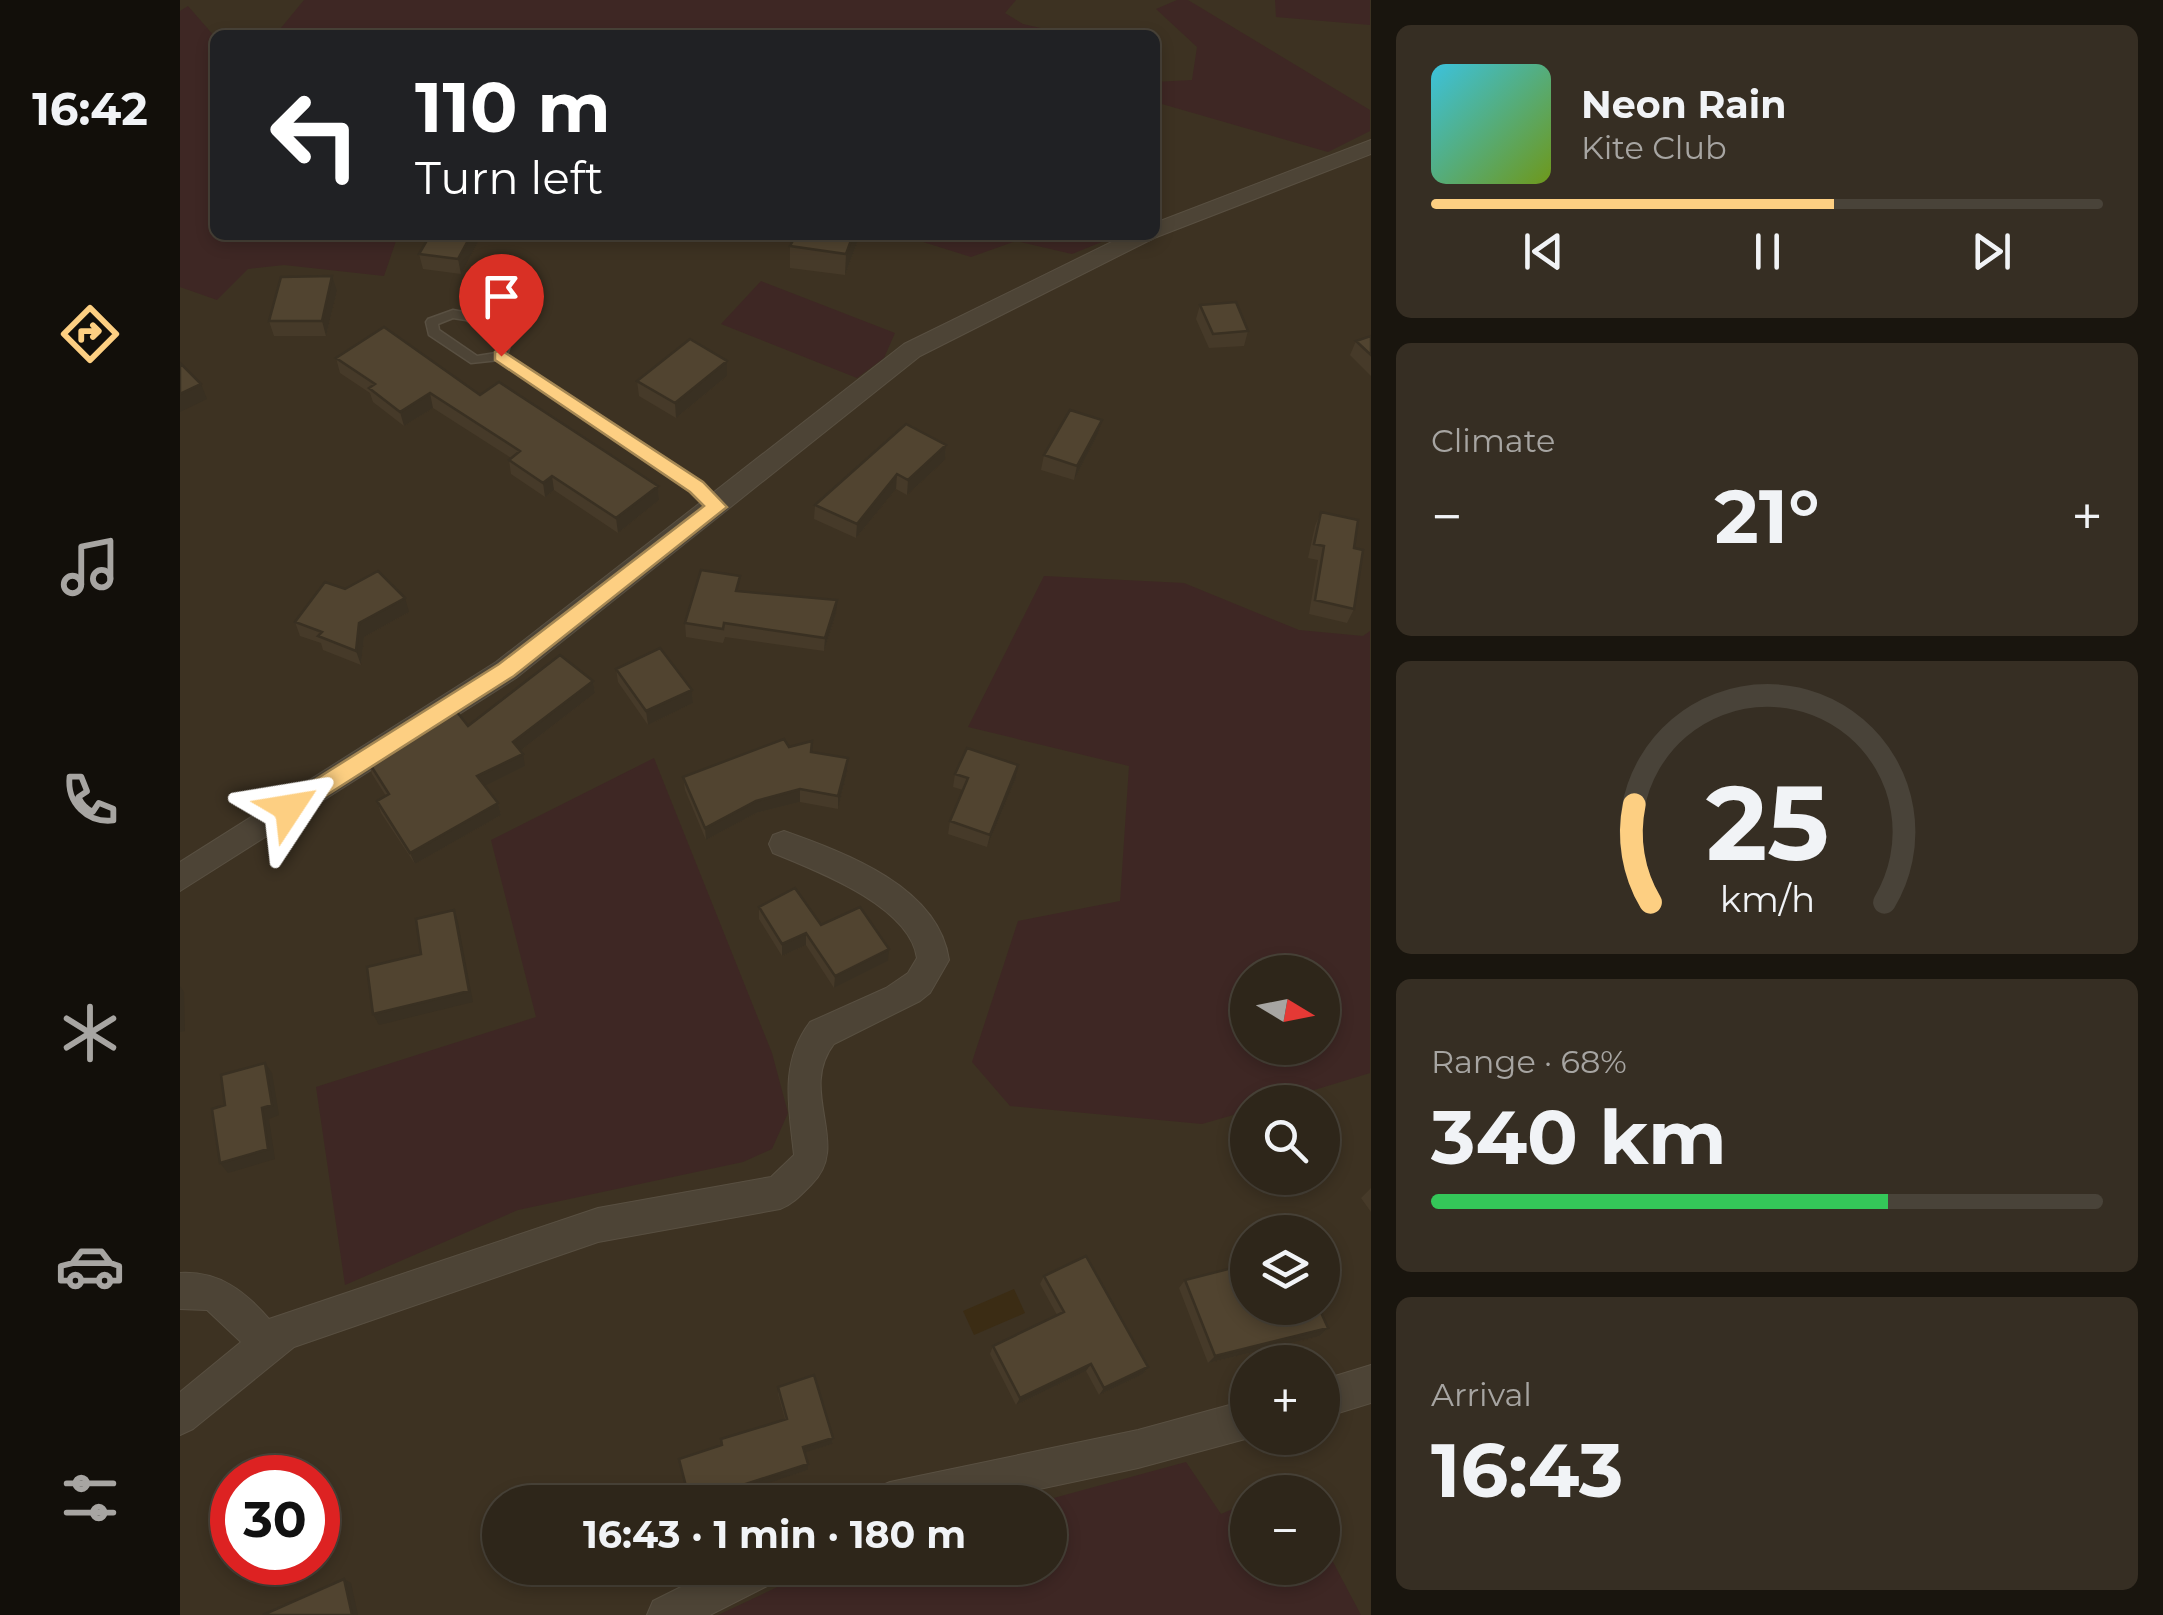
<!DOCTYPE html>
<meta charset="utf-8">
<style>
body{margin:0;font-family:Montserrat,sans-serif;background:#362e23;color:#f1f3f6;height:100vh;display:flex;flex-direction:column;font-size:38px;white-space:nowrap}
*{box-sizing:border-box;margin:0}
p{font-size:32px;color:#a7a5a2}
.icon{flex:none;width:55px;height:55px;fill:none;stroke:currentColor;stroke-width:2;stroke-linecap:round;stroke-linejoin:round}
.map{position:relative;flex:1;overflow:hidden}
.side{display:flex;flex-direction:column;gap:25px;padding:25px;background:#19150e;width:792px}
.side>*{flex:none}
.top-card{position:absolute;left:30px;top:30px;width:950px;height:210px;border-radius:15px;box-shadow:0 5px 15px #0003,0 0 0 2px #494339;background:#202124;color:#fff;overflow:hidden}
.needle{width:65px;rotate:100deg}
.tools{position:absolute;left:1050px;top:955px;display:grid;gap:20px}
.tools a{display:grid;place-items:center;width:110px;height:110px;border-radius:50%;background:#2e261a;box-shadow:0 5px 15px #0003,0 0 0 2px #494339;font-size:50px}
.speed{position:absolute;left:30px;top:1455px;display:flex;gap:20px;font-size:50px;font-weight:700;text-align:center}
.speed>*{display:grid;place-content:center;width:130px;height:130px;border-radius:50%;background:#2e261a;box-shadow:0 5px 15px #0003,0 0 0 2px #494339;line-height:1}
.speed .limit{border:15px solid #d22;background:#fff;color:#111}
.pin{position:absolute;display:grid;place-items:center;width:85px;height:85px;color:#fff;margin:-102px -42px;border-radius:50% 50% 50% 0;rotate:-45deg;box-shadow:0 0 10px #0007}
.pin .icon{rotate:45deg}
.me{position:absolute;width:110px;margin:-55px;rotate:57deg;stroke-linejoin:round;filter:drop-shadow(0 0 8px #0008)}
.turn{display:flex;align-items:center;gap:35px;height:210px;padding:0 40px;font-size:45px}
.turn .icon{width:130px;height:130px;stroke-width:2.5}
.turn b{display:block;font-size:70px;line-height:85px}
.big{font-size:75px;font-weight:700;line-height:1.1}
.side .widget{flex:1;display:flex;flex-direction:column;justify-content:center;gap:15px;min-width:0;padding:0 35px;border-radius:15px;background:#362e23}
.side .dial{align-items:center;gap:0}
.dial svg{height:260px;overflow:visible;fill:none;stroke:#494339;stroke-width:7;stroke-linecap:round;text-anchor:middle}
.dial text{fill:#f1f3f6;stroke:none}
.song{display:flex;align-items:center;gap:30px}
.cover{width:120px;height:120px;border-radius:15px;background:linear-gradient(135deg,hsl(190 70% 55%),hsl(80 70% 35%))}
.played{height:10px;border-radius:5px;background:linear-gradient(90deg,#fdcf82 60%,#494339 60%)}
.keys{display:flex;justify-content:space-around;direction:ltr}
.heat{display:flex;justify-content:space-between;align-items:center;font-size:55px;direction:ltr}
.charge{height:15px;border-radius:8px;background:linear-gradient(90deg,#34c759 68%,#494339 0)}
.trip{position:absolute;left:302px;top:1485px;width:585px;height:100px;border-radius:50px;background:#2e261a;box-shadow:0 5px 15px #0003,0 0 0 2px #494339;font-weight:700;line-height:100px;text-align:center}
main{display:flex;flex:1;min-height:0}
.tabs{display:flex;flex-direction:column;width:180px;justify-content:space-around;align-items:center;background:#120f0a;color:#a7a5a2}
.tabs .icon{width:70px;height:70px}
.tabs .on{color:#fdcf82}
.tabs b{font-size:45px;color:#f1f3f6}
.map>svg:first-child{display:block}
.green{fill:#3e2724;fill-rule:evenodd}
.water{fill:#3b2c14}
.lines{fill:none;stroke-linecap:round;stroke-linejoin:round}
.lane-casing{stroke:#595042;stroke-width:3}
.street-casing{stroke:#595042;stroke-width:2}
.lane{fill:#4d4436;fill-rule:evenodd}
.street{fill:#4d4436;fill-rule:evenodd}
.wall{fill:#463a29}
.shaded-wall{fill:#393022}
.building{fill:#514430;stroke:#393022;stroke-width:2.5}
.route{fill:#fdcf82;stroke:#a48754;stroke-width:2.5}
</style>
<main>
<nav class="tabs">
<b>16:42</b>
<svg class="icon on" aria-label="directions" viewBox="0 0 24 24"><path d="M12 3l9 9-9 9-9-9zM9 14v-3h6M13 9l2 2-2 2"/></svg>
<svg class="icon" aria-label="music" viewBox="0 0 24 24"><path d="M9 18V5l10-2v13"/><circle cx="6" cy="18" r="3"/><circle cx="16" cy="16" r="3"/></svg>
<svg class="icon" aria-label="phone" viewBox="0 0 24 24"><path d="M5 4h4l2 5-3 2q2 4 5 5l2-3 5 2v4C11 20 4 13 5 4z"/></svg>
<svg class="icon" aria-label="climate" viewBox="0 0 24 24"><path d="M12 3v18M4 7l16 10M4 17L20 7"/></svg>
<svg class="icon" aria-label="car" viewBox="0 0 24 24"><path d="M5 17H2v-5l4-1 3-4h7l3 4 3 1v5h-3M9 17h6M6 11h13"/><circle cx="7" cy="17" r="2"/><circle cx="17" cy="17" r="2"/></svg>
<svg class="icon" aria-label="filters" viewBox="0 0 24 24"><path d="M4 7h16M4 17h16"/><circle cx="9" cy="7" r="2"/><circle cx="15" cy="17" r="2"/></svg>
</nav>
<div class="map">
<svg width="1191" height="1615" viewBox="0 0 1191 1615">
<rect width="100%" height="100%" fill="#3d3222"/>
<!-- green -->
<path class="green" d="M124,0H836L825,13L843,24L891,35H74L96,34Z
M997,0H1008L1190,110V131L1148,152L975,102V82L1012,80L1017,47L976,9Z
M1095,0H1190V25L1096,17Z
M8,6L35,37V235H218L204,276L104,265L68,269L37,300L0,287V11Z
M721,235H939L892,254L836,241L791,257Z
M581,281L715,333L704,358L677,378L541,324Z
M864,576L1004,583L1119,630L1183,636L1190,631V1073L1095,1102H1068L1067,1111L1022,1124L830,1106L792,1062L838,921L940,901L949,766L788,727ZM1142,972V1048H1068V972Z
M474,758L592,1053L608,1113L592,1149L563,1162L338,1210L165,1285L136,1087L356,1017L311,840Z
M1006,1462L1041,1514L1067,1503L1068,1568H1142L1143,1543L1181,1615H538L638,1568H870V1502H859Z"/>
<!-- water -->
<path class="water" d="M834,1289L845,1313L794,1335L783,1311Z"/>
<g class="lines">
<defs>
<path id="lane" d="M273,310L294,314L330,336L332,339L327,355L522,484L542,504L544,507L542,510H532L512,490L319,360L291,363L249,335L246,322L248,319ZM273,318L286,320L320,340L316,353L297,356L259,330L258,324Z"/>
<path id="street" d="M1191,140V154L974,238L740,356L336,678L0,891V862L316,662L724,344L946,235H975V223Z
M604,831C666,853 759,887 769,960L750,993L740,1001L654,1044C617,1092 673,1145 631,1185C621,1195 613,1204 600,1209L418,1242L114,1347L13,1429L0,1435V1392L61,1342L27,1310L0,1309V1273C39,1271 65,1291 89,1319L418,1208L591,1177L614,1155C609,1107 599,1063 630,1022L706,988L728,973L737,958C730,906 637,871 593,853L589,844L593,835Z
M1191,1365V1403L1142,1418V1380Z
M1068,1400L1069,1438L958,1468L799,1502H690L696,1488L710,1482L958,1430Z
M539,1568H601L595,1582L530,1615H467L473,1601Z"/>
</defs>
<!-- lane casing -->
<use href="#lane" class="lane-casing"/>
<!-- street casing -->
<use href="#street" class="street-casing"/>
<!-- lane -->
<use href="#lane" class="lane"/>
<!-- street -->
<use href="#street" class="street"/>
</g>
<!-- wall -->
<path class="wall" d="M680,235L665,275L610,268V246Z
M298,242L281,274L243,269L239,254Z
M157,291L146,336H94L89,321Z
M1020,305L1068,331L1064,346L1029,348L1016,319Z
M1191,336V376L1170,355L1176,341Z
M156,358L300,395L478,486L479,500L438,533L374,490L365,497L331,474L329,460L331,458L253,408L224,426L193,402L190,393L160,373Z
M547,361V376L496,418L459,396L457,381Z
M922,420L918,434L894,480L861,470L864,455Z
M766,445L765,460L727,495L716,489L676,538L634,519L635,505Z
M1141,512L1174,548V609L1167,623L1129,614L1138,560L1128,558L1135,526Z
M559,592L656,614L644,651L545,637L543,643L506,637L505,623Z
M229,612L184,637L181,665L143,650L141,643L120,636L115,622Z
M436,669L512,690L513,703L468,725L438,682Z
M413,681L415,693L340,751L345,766L305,786L318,803L321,815L235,864L201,813L197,801L206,796L192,774L188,761Z
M609,747L668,758L667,772L658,809L620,802L576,813L526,840L505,790L503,777Z
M838,765L836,778L807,847L768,834L770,821L783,790L773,787L775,774Z
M579,907L641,925L708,961L654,988L626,945L602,956L579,919Z
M1191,1188V1212L1181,1198Z
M864,1276L968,1367L963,1374L919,1395L906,1371L836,1405L810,1354L813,1346L877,1315L860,1284Z
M1005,1280L1148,1328L1140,1336L1028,1363L999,1288Z
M598,1387L653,1438L652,1444L625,1452L628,1464V1470L555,1493L556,1502L542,1445L605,1419L598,1394Z"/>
<!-- shaded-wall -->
<path class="shaded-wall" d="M291,235H297L298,242L281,274L278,259Z
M673,235H680L665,275L666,254Z
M152,276L157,291L146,336L142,321Z
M547,361V376L496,418L495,403Z
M21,384L27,399L0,412V394Z
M250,393L253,408L224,426L220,412Z
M922,420L918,434L894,480L897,466Z
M766,445L765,460L727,495L728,480Z
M717,474L716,489L676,538L677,524Z
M372,476L374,490L365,497L363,483Z
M478,486L479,500L438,533L436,518Z
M225,598L229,612L184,637L181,665L176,651L179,623Z
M657,600L656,614L644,651L645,638Z
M413,681L415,693L336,754L333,742Z
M512,690L513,703L468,725L466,711Z
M343,754L345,766L301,788L297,776Z
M668,758L667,772L658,809V796Z
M838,765L836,778L807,847L810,835Z
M620,789V802L576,813L526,840L525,828L576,801Z
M318,803L321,815L235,864L230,853Z
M274,910L278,922L293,1002L199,1025L193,1014L289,991Z
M626,933V945L602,956V944Z
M709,949L708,961L654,988L655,976Z
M0,986L4,992L5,1031L0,1032Z
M85,1063L92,1073L99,1115L89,1119L95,1159L48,1173L40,1163L82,1108Z
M1148,1328L1140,1336L1028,1363L1035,1356Z
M911,1364L906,1371L836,1405L840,1398Z
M968,1367L963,1374L919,1395L924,1388Z
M653,1438L652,1444L623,1453V1447Z
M628,1464V1470L554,1494L553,1488Z
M556,1496V1502H537Z
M164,1579L171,1583L178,1615H172Z"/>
<!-- building -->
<path class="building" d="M250,235H291L278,259L239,254Z
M616,235H673L666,254L610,246Z
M152,276L142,321H89L101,277Z
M1056,302L1068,331L1033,334L1020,305Z
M204,327L300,395L319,382L478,486L436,518L372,476L363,483L329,460L340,451L250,393L220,412L189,388L195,384L156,358Z
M1191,336V355L1176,341Z
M510,339L547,361L495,403L457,381Z
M0,363L21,384L0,394Z
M890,410L922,420L897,466L864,455Z
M726,424L766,445L728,480L717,474L677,524L635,505Z
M1141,512L1178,520L1174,548L1183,550L1174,609L1135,600L1144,546L1134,544Z
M521,570L560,576L556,591L657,600L645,638L544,623L543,629L505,623Z
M198,571L225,598L179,623L176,651L138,636L142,632L115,622L145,582L165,589Z
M480,648L512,690L466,711L436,669Z
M380,655L413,681L333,742L343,754L297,776L318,803L230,853L197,801L209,794L188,761L277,712L288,726Z
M604,739L609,747L632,741L631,752L668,758L658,796L620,789L576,801L525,828L503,777Z
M787,748L838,765L810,835L770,821L788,778L775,774Z
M615,888L641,925L680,907L709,949L655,976L626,933L602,944L579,907Z
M274,910L289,991L193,1014L187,967L241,954L236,919Z
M85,1063L92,1105L82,1108L88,1149L40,1163L32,1109L45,1105L41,1075Z
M906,1256L968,1367L924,1388L911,1364L840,1398L813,1346L884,1312L864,1276Z
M1068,1264V1308H1139L1148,1328L1035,1356L1005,1280Z
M634,1375L653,1438L623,1447L628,1464L553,1488L556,1496L537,1502H510L499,1459L542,1445L541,1439L607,1419L598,1387Z
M164,1579L172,1615H83Z"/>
<!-- route -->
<path class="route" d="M321,350L523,482L547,507L334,676L117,814H101L98,808L101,801L319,664L524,506L510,492L315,360V352Z"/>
</svg>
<div class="tools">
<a><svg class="needle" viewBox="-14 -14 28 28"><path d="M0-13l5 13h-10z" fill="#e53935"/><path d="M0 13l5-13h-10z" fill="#a7a5a2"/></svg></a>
<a><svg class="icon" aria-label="search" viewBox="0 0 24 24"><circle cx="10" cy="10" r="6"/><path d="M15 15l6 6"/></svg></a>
<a><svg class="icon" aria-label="layers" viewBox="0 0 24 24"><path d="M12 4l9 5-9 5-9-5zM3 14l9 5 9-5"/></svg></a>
<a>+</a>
<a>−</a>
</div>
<div class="speed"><div class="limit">30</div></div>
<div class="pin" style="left:321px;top:356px;background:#d93025"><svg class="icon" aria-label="arrive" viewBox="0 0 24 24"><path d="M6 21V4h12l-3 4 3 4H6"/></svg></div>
<svg class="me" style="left:109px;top:808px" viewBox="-20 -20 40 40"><path d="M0-17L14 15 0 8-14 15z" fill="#fdcf82" stroke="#fff" stroke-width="4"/></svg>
<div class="trip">16:43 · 1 min · 180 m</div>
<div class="top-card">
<div class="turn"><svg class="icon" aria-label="left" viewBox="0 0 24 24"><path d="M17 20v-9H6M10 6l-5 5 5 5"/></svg><div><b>110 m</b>Turn left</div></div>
</div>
</div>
<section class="side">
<div class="widget">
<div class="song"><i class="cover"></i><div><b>Neon Rain</b><p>Kite Club</p></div></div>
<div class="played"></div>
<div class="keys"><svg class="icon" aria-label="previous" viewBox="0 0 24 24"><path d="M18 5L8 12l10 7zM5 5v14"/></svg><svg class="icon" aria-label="pause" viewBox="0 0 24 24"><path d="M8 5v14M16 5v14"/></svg><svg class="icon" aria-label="next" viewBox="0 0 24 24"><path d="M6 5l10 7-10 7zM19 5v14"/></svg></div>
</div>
<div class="widget"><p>Climate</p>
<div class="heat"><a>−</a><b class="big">21°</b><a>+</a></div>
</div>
<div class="widget dial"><svg viewBox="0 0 100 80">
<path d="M14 69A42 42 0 1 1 86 69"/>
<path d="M14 69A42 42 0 0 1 9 39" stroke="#fdcf82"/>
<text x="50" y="56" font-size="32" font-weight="700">25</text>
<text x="50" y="72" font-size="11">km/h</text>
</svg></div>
<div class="widget"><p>Range · 68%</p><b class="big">340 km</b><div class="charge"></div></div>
<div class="widget"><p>Arrival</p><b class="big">16:43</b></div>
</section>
</main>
